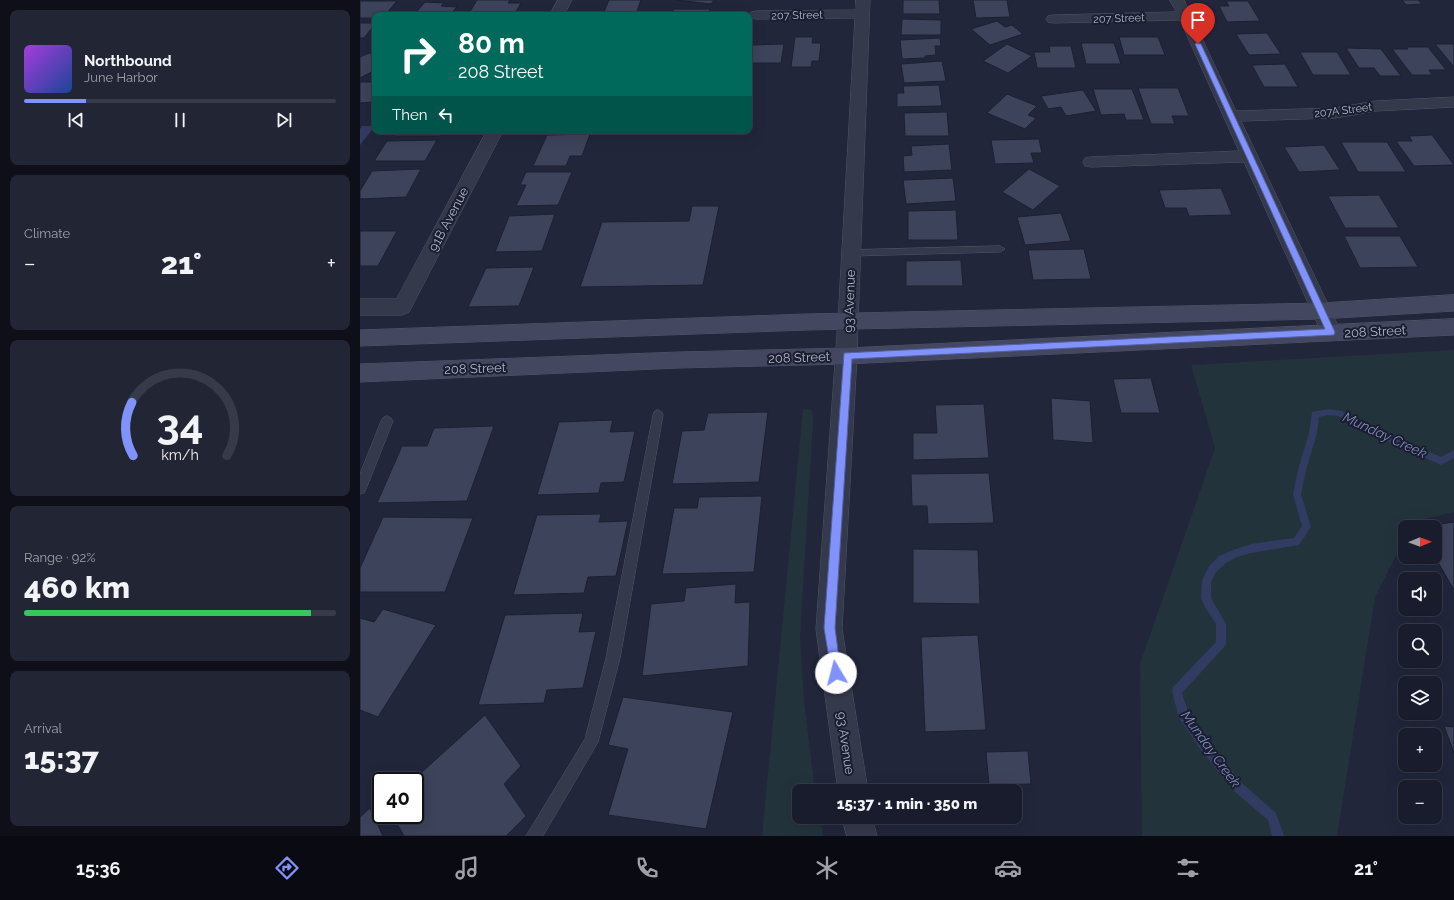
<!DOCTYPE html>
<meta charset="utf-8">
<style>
body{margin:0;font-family:Raleway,sans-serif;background:#222534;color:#f1f3f6;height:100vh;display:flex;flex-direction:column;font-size:15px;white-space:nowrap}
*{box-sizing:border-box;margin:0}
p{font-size:13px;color:#9fa1a9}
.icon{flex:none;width:22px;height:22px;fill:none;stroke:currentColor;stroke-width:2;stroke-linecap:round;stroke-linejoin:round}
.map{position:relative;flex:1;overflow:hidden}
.drawer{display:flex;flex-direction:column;gap:10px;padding:10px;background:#0e0f18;width:360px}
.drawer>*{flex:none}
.guide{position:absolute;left:12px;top:12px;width:380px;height:122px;border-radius:8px;box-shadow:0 4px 16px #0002,0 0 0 1px #373a48;background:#00695c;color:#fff;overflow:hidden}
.needle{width:26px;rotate:89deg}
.controls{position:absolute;left:1038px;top:520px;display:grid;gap:8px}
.controls a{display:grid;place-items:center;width:44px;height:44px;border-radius:8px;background:#191c2c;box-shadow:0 4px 16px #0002,0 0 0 1px #373a48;font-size:20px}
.speed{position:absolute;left:12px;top:772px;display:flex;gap:8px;font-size:20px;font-weight:700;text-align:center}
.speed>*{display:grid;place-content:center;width:52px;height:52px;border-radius:50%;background:#191c2c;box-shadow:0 4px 16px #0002,0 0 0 1px #373a48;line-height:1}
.speed .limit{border:2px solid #111;border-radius:6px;background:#fff;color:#111}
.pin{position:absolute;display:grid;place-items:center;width:34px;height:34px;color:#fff;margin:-41px -17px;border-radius:50% 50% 50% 0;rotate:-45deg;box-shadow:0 0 4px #0007}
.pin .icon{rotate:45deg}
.me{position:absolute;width:44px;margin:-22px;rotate:352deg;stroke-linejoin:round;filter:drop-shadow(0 0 3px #0008)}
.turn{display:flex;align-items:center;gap:14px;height:84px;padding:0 20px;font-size:18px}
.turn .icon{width:52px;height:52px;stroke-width:2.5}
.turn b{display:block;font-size:28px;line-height:34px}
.then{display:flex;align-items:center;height:38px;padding:0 20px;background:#0003;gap:8px;font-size:15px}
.big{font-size:30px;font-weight:800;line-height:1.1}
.drawer .tile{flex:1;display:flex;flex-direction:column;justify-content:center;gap:6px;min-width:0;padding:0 14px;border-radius:8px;background:#222534}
.drawer .dial{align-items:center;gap:0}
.dial svg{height:104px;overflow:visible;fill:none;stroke:#373a48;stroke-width:7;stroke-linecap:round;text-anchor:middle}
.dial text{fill:#f1f3f6;stroke:none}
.song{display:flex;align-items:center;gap:12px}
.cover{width:48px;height:48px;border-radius:6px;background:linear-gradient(135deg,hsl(280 70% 55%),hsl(220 70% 35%))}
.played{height:4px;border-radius:2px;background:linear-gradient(90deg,#8193fb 20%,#373a48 20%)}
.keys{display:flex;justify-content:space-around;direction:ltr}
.heat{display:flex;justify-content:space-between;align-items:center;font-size:22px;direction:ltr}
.charge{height:6px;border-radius:3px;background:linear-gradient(90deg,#34c759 92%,#373a48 0)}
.trip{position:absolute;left:432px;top:784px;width:230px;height:40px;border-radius:8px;background:#191c2c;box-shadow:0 4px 16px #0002,0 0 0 1px #373a48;font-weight:800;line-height:40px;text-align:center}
.dock{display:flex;height:64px;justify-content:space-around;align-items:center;background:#0a0b12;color:#9fa1a9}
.dock .icon{width:28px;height:28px}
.dock .current{color:#8193fb}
.dock b{font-size:18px;color:#f1f3f6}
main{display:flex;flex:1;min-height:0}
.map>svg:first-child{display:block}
.green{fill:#23333c}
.water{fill:#323b61}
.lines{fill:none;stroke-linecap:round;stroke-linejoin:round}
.stream{fill:#323b61;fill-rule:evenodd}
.building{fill:#3d435b;stroke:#1c2032}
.service-casing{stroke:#505466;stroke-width:1}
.minor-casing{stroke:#505466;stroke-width:1}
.tertiary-casing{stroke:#505466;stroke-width:1}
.secondary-casing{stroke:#505466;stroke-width:1}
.service{fill:#35394c;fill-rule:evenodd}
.minor{fill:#35394c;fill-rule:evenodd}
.tertiary{fill:#35394c;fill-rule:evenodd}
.secondary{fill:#43475f;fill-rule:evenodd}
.route{fill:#8193fb;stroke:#5460a3}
.labels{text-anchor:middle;stroke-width:4;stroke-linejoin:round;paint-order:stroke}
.far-street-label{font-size:11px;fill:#b0b4c7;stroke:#1a1e30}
.street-label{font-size:13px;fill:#b0b4c7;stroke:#1a1e30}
.water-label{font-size:14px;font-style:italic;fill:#7f89b5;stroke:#1a1e30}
</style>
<main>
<section class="drawer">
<div class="tile">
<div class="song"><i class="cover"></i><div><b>Northbound</b><p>June Harbor</p></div></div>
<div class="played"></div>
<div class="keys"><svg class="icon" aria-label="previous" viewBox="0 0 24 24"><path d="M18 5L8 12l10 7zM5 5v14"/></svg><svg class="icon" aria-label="pause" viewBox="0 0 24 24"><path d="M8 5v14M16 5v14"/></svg><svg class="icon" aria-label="next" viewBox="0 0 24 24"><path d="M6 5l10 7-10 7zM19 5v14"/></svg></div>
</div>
<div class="tile"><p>Climate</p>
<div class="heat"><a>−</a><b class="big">21°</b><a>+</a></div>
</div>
<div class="tile dial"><svg viewBox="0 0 100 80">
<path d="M14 69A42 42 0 1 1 86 69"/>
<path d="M14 69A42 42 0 0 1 13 28" stroke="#8193fb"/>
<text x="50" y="56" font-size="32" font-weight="700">34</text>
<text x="50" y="72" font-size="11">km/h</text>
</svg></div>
<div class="tile"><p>Range · 92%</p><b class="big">460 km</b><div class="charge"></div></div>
<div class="tile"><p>Arrival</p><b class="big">15:37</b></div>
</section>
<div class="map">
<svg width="1094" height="836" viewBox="0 0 1094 836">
<rect width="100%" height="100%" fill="#21263b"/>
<!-- green -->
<path class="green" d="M1094,350V512L1054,521L1050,527H1045V538L1015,597L977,836H782L780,664L855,448L831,365Z
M443,409L452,410L453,421L440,637L444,701L455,791H439V817H460L463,836H402Z"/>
<!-- water -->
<path class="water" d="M2,126H15L0,145V129Z"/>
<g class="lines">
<!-- stream -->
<path class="stream" d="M968,409L982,411L1006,425L1081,457L1094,450V458L1081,465L1000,429L978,416L968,415L959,417L957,433L946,470L941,494L951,527L939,545L891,553L877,557L866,563L856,572L851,582V598L866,624V644L864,647L822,693L828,712L849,742L883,784L916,813L924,836H912L908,820L875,792L841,750L819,718L812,691L813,687L856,642V624L845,607L841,598L842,581L849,566L859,556L876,549L891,544L934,538L942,526L933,494L938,470L949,433L952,412Z"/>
</g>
<!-- building -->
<path class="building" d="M117,0H150L148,3H161L154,15H108Z
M249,0H281L276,14H243Z
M316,0H354L351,4Z
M543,0H579L580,14H543Z
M613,0H647L650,17L616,18Z
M1042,0H1058L1062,4L1046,5Z
M0,1H37L25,15H15V18H0Z
M866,1H888L900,21L867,22L859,6H869Z
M65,2L84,3L81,6L97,7L90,15H54Z
M314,9H350L348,15H312Z
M542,19L581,20V35H541Z
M637,21L645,27L652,25L663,34L630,45L611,29Z
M0,23H15V24L4,38H0Z
M907,33L921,54L889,55L876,34Z
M435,37H453L452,43H461L459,61H452L451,67H431Z
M759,37H798L805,55H764Z
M580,38L581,46H575L576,55L565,56V58L542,59L540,40Z
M721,43H754L761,64H726Z
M424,44L421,63H389L391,45Z
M647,44L672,56L648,73L623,61Z
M1075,44H1094V67Z
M689,46H711L716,68H677L674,52H690Z
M1046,47H1068L1086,70H1069L1072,75H1052L1032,49H1048Z
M986,48L1021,49L1041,76H1020L1014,68H999Z
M940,52H977L991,75H953Z
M9,53L15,56V70L0,78V57Z
M582,61L586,81L544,83L541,64Z
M925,64L938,87H904L892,65Z
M0,82H15L11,89H15L14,102L0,103Z
M579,85L582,106L537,107V93H544L543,86Z
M778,88H818L829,116H812L815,124H791Z
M733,89H772L784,120H766L764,114L741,115Z
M723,90L736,111L706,116L701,107L688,109L681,96Z
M647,94L677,106L668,115L676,118L665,129L627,113Z
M587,112L589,136H545L544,113Z
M37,131H83L80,136H34Z
M230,134L222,156H210L206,166H173L187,135Z
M1072,135L1094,165L1054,166L1036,141H1052L1049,136Z
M679,139L682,153H671L674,163L635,164L631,140Z
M77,140L65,161H14L27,141Z
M981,142H1027L1046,172H998Z
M589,144L592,170L544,172L543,156L552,155L551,146Z
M964,145L980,170L939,172L924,147Z
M61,169L46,197L0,199V191L12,171Z
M669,169L700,186L673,210L642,192Z
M166,172H212L198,205L156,206L166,185H160Z
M593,178L596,201L546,204L543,180Z
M861,188L872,215L829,216L826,208H805L799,190Z
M1019,195L1039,228H985L968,196Z
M332,206H359L343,285L220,287L242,222L329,221Z
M596,210L598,240H548V211Z
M701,213L711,241L665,245L657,217Z
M195,214L182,251L135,252L149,216Z
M0,231H37L18,266H0Z
M984,236H1040L1058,267L1000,268Z
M724,249L731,279L673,280L668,250Z
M601,260L603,286H546V261Z
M174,267L159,306L108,307L126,268Z
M791,378L800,413H761L753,379Z
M691,398L730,401L733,443L693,440Z
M624,404L629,458L553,460V433H577L575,405Z
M408,412L399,482L312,484L322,431L344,430L348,413Z
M253,420L250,432L275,431L264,482L241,483L239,493L177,495L199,422Z
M134,426L107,501L17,503L42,446H67L74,428Z
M629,473L634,523L568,524L567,506H552L551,474Z
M402,496L394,572L302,574L314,508H337L339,497Z
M241,514L239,522L268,521L256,576L228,577L224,593L153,595L177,515Z
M23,517L113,518L85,592H0V568Z
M1094,522V590L1075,557V527H1060Z
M553,549L618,550L620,604L553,603Z
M376,584L375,603L390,602L388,666L282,676L291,604L324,601L326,588Z
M23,609L76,625L18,717L0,710V618L14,622Z
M223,613L219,632L236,631L223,688L187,690L184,703L118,705L145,615Z
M618,635L626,730L565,732L561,637Z
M263,697L373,712L346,829L248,815L268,749L248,745Z
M125,715L161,766L144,784L166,816L146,836H44L32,815H55V781H52Z
M1084,726L1094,727V753Z
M668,751L671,784L629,785L626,752Z
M10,808L23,836H0V817Z"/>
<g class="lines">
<defs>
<path id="service" d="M640,246L645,249L640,252L491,256L486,253L491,250Z
M298,410L302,412L303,415L260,658L238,742L183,836H166L225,739L246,658L293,415L294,412Z
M27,416L31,418L33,421L6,489L4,493L0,494V474L21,421L23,418Z"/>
<path id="minor" d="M198,0H212L204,15H190Z
M496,0H510L498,321L495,327L488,329L481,327L478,321L495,18L396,19L391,18L389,15L391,12L396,11L496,10Z
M810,0H824L876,111L975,108L1016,101L1094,97V107L1016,111L975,118L881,121L981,332L978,338L971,340L964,338L884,162L731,167L725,166L723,162L725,158L731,157L879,151L820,20L693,23L688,22L686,19L688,16L693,15L816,12Z
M127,131H143L49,312L42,315H0V299H36Z"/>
<path id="tertiary" d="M488,313L495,315L498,321L497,356L482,629L508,791H478L456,629L478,321L481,315Z
M482,817H512L517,836H487Z"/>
<path id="secondary" d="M1094,295V311L961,319L447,330L0,346V330L447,314L961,303Z
M1094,319V335L487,364L319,368L0,382V364L319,352L487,348Z"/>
</defs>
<!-- service casing -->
<use href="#service" class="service-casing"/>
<!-- minor casing -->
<use href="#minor" class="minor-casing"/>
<!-- tertiary casing -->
<use href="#tertiary" class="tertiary-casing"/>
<!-- secondary casing -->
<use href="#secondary" class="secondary-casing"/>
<!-- service -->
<use href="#service" class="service"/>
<!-- minor -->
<use href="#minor" class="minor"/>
<!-- tertiary -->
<use href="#tertiary" class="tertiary"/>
<!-- secondary -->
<use href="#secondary" class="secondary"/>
</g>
<!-- route -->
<path class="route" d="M836,43L841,44L975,332L974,335L492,359L475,628L481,673L480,677L476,678L472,677L464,628L484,353L965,329L835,44Z"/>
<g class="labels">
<!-- far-street labels -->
<g class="far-street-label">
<text transform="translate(437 15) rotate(-1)" y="4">207 Street</text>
<text transform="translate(759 18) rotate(-2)" y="4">207 Street</text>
<text transform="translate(983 110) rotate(-7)" y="4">207A Street</text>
</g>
<!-- street labels -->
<g class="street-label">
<text transform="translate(88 219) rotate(-62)" y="5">91B Avenue</text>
<text transform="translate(489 301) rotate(-88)" y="5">93 Avenue</text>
<text transform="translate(1015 331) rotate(-3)" y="5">208 Street</text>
<text transform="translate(439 357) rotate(-2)" y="5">208 Street</text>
<text transform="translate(115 368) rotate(-2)" y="5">208 Street</text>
<text transform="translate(486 743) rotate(82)" y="5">93 Avenue</text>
</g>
<!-- water labels -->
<g class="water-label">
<text transform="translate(1025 435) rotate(25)" y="5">Munday Creek</text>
<text transform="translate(851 749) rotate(54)" y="5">Munday Creek</text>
</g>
</g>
</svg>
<div class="controls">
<a><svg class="needle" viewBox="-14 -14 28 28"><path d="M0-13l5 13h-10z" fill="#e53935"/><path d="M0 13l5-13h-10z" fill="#9fa1a9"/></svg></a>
<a><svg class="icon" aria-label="sound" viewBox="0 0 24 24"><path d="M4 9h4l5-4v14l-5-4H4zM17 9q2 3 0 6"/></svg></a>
<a><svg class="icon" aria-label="search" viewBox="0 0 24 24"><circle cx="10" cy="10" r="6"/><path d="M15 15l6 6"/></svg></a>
<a><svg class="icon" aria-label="layers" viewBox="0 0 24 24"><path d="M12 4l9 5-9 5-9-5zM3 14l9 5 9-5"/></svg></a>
<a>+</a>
<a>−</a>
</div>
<div class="speed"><div class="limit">40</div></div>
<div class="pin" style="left:838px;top:44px;background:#d93025"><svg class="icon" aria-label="arrive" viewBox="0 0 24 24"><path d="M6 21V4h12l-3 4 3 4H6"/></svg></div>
<svg class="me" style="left:476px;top:673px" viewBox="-20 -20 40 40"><circle r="19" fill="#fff"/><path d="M0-13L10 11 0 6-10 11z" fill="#8193fb"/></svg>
<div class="trip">15:37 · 1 min · 350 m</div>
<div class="guide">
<div class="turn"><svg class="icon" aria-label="right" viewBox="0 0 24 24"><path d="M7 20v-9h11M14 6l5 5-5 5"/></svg><div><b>80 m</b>208 Street</div></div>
<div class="then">Then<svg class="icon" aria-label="left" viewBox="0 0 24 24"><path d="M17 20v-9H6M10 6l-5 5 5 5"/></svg></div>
</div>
</div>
</main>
<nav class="dock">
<b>15:36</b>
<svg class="icon current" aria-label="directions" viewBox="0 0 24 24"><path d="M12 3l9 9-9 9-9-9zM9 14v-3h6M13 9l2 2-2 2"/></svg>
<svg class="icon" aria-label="music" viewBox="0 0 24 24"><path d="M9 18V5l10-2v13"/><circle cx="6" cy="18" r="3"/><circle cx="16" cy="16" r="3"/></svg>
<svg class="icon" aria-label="phone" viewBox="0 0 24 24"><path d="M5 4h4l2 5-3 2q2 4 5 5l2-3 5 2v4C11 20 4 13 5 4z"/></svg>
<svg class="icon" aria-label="climate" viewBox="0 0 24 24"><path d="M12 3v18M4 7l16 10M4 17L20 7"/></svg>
<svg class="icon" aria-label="car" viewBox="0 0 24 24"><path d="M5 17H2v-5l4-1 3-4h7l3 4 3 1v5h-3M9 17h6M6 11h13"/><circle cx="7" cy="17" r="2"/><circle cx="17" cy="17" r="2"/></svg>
<svg class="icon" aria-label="filters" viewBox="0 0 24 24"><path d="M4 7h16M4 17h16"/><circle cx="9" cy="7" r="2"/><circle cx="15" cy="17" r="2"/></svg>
<b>21°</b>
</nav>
